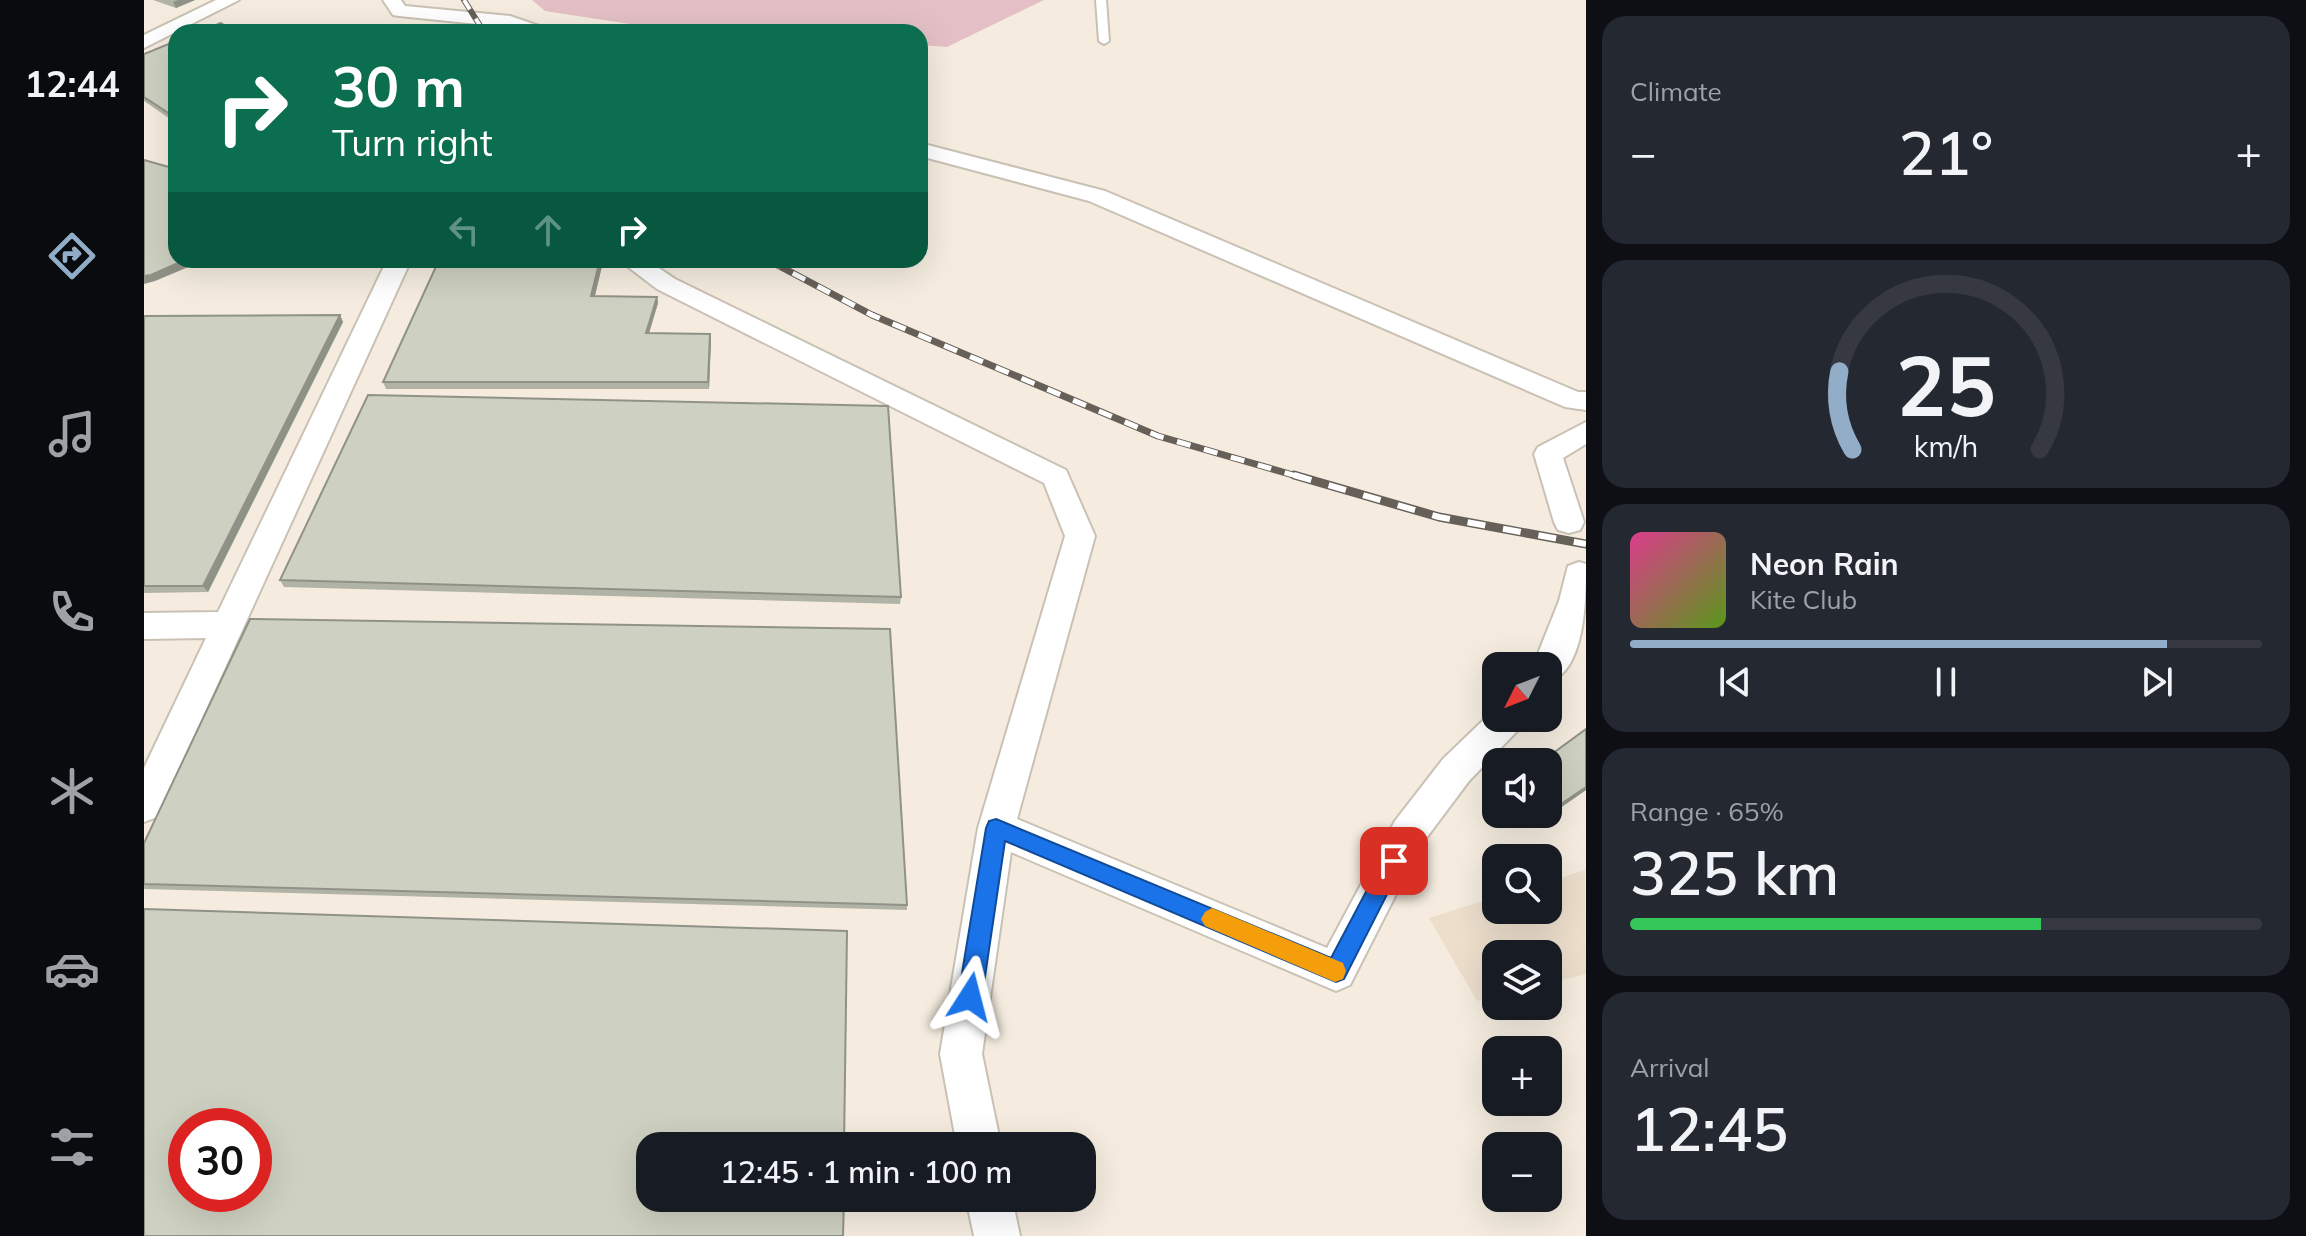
<!DOCTYPE html>
<meta charset="utf-8">
<style>
body{margin:0;font-family:Mulish,sans-serif;background:#242831;color:#f1f3f6;height:100vh;display:flex;flex-direction:column;font-size:30px;white-space:nowrap}
*{box-sizing:border-box;margin:0}
p{font-size:26px;color:#9ea1a6}
.icon{flex:none;width:44px;height:44px;fill:none;stroke:currentColor;stroke-width:2;stroke-linecap:round;stroke-linejoin:round}
.map{position:relative;flex:1;overflow:hidden}
.panel{display:flex;flex-direction:column;gap:16px;padding:16px;background:#0d0f14;width:720px}
.panel>*{flex:none}
.guide{position:absolute;left:24px;top:24px;width:760px;height:244px;border-radius:24px;box-shadow:0 8px 32px #0002;background:#0b6e4f;color:#fff;overflow:hidden}
.needle{width:52px;rotate:228deg}
.controls{position:absolute;left:1338px;top:652px;display:grid;gap:16px}
.controls a{display:grid;place-items:center;width:80px;height:80px;border-radius:16px;background:#171b24;box-shadow:0 8px 32px #0002;font-size:40px}
.speed{position:absolute;left:24px;top:1108px;display:flex;gap:16px;font-size:40px;font-weight:700;text-align:center}
.speed>*{display:grid;place-content:center;width:104px;height:104px;border-radius:50%;background:#171b24;box-shadow:0 8px 32px #0002;line-height:1}
.speed .limit{border:12px solid #d22;background:#fff;color:#111}
.pin{position:absolute;display:grid;place-items:center;width:68px;height:68px;color:#fff;margin:-34px;border-radius:16px;box-shadow:0 4px 12px #0006}
.me{position:absolute;width:88px;margin:-44px;rotate:9deg;stroke-linejoin:round;filter:drop-shadow(0 0 6px #0008)}
.turn{display:flex;align-items:center;gap:28px;height:168px;padding:0 32px;font-size:36px}
.turn .icon{width:104px;height:104px;stroke-width:2.5}
.turn b{display:block;font-size:56px;line-height:68px}
.lanes{display:flex;align-items:center;height:76px;padding:0 32px;background:#0003;justify-content:center;gap:40px;direction:ltr}
.lanes .off{opacity:.35}
.big{font-size:60px;font-weight:600;line-height:1.1}
.panel .card{flex:1;display:flex;flex-direction:column;justify-content:center;gap:12px;min-width:0;padding:0 28px;border-radius:24px;background:#242831}
.panel .dial{align-items:center;gap:0}
.dial svg{height:208px;overflow:visible;fill:none;stroke:#363941;stroke-width:7;stroke-linecap:round;text-anchor:middle}
.dial text{fill:#f1f3f6;stroke:none}
.song{display:flex;align-items:center;gap:24px}
.cover{width:96px;height:96px;border-radius:12px;background:linear-gradient(135deg,hsl(330 70% 55%),hsl(90 70% 35%))}
.played{height:8px;border-radius:4px;background:linear-gradient(90deg,#92adc8 85%,#363941 85%)}
.keys{display:flex;justify-content:space-around;direction:ltr}
.heat{display:flex;justify-content:space-between;align-items:center;font-size:44px;direction:ltr}
.charge{height:12px;border-radius:6px;background:linear-gradient(90deg,#34c759 65%,#363941 0)}
.trip{position:absolute;left:492px;top:1132px;width:460px;height:80px;border-radius:24px;background:#171b24;box-shadow:0 8px 32px #0002;font-weight:600;line-height:80px;text-align:center}
main{display:flex;flex:1;min-height:0}
.dock{display:flex;flex-direction:column;width:144px;justify-content:space-around;align-items:center;background:#090b0e;color:#9ea1a6}
.dock .icon{width:56px;height:56px}
.dock .selected{color:#92adc8}
.dock b{font-size:36px;color:#f1f3f6}
.map>svg:first-child{display:block}
.built{fill:#ecdecb}
.green{fill:#e4c0c6}
.lines{fill:none;stroke-linecap:round;stroke-linejoin:round}
.lane-casing{stroke:#cac1b5;stroke-width:4}
.street-casing{stroke:#cac1b5;stroke-width:4}
.lane{fill:#fff;fill-rule:evenodd}
.street{fill:#fff;fill-rule:evenodd}
.rail-far2-casing{stroke:#666059;stroke-width:6}
.rail-far1-casing{stroke:#666059;stroke-width:7}
.rail-casing{stroke:#666059;stroke-width:9}
.rail-far2{stroke:#fff;stroke-width:4;stroke-dasharray:11;stroke-linecap:butt}
.rail-far1{stroke:#fff;stroke-width:5;stroke-dasharray:14;stroke-linecap:butt}
.rail{stroke:#fff;stroke-width:6;stroke-dasharray:18;stroke-linecap:butt}
.wall{fill:#b1b3a6}
.shaded-wall{fill:#909287}
.building{fill:#ced0c1;stroke:#909287;stroke-width:2;fill-rule:evenodd}
.route{fill:#1a73e8;stroke:#114b97;stroke-width:2}
.slow{fill:#f59e0b}
</style>
<main>
<nav class="dock">
<b>12:44</b>
<svg class="icon selected" aria-label="directions" viewBox="0 0 24 24"><path d="M12 3l9 9-9 9-9-9zM9 14v-3h6M13 9l2 2-2 2"/></svg>
<svg class="icon" aria-label="music" viewBox="0 0 24 24"><path d="M9 18V5l10-2v13"/><circle cx="6" cy="18" r="3"/><circle cx="16" cy="16" r="3"/></svg>
<svg class="icon" aria-label="phone" viewBox="0 0 24 24"><path d="M5 4h4l2 5-3 2q2 4 5 5l2-3 5 2v4C11 20 4 13 5 4z"/></svg>
<svg class="icon" aria-label="climate" viewBox="0 0 24 24"><path d="M12 3v18M4 7l16 10M4 17L20 7"/></svg>
<svg class="icon" aria-label="car" viewBox="0 0 24 24"><path d="M5 17H2v-5l4-1 3-4h7l3 4 3 1v5h-3M9 17h6M6 11h13"/><circle cx="7" cy="17" r="2"/><circle cx="17" cy="17" r="2"/></svg>
<svg class="icon" aria-label="filters" viewBox="0 0 24 24"><path d="M4 7h16M4 17h16"/><circle cx="9" cy="7" r="2"/><circle cx="15" cy="17" r="2"/></svg>
</nav>
<div class="map">
<svg width="1442" height="1236" viewBox="0 0 1442 1236">
<rect width="100%" height="100%" fill="#f5ecdf"/>
<!-- built -->
<path class="built" d="M1441,870L1442,974L1404,983V954H1352V996L1333,1001L1285,918L1352,897V910H1404V882Z"/>
<!-- green -->
<path class="green" d="M388,0H900L803,47L776,45V32H538L401,11Z"/>
<g class="lines">
<defs>
<path id="lane" d="M952,0H962L965,41L960,44L955,41Z"/>
<path id="street" d="M72,0H95L0,48V35Z
M239,0H257L261,6L366,16L401,28L403,32H376L363,27L255,16L249,15Z
M776,143L961,191L1434,392H1442V410L1421,407L945,201L776,156Z
M243,260H267L13,817L0,822V768L62,638L0,639V613L74,612Z
M475,260H503L531,279L922,470L951,536L873,819L1183,948L1251,821L1299,759L1352,708V718H1381L1376,728L1325,781L1277,845L1206,985L1192,991L867,852L838,1054L857,1146H813L796,1054L834,828L921,536L900,483L513,289Z
M1442,422V444L1419,458L1440,522L1436,530L1425,533L1414,530L1410,522L1390,454L1394,447Z
M1435,562L1442,564C1442,598 1442,670 1404,683V666H1389L1415,601L1424,566Z
M822,1198H868L876,1236H830Z"/>
</defs>
<!-- lane casing -->
<use href="#lane" class="lane-casing"/>
<!-- street casing -->
<use href="#street" class="street-casing"/>
<!-- lane -->
<use href="#lane" class="lane"/>
<!-- street -->
<use href="#street" class="street"/>
<defs>
<path id="rail-far2" d="M320,0L340,32"/>
<path id="rail-far1" d="M624,260L728,315L1014,436L1156,477"/>
<path id="rail" d="M1150,475L1295,517L1442,544"/>
</defs>
<!-- rail-far2 casing -->
<use href="#rail-far2" class="rail-far2-casing"/>
<!-- rail-far1 casing -->
<use href="#rail-far1" class="rail-far1-casing"/>
<!-- rail casing -->
<use href="#rail" class="rail-casing"/>
<!-- rail-far2 -->
<use href="#rail-far2" class="rail-far2"/>
<!-- rail-far1 -->
<use href="#rail-far1" class="rail-far1"/>
<!-- rail -->
<use href="#rail" class="rail"/>
</g>
<!-- wall -->
<path class="wall" d="M9,0H51L32,8Z
M32,41V123L0,101V54Z
M456,260L458,266L451,296L513,297L514,303L505,333L567,340L565,389H242L239,382Z
M196,315L199,322L64,592L0,593V316Z
M136,580L757,597L756,604L140,587Z
M1404,762L1442,790L1406,815L1404,814Z
M0,843L763,905V910L0,889Z"/>
<!-- shaded-wall -->
<path class="shaded-wall" d="M34,0H51L32,8L29,2Z
M41,260H61L11,281L0,284V276Z
M456,260L458,266L449,303L447,296Z
M513,297L514,303L503,340L502,333Z
M196,315L199,322L64,592L59,586Z
M566,334L567,340L565,389L564,382Z
M1442,787V790L1406,815L1417,804Z"/>
<!-- building -->
<path class="building" d="M77,23L90,32H55Z
M32,41V118L0,97V54Z
M0,160L32,169V260H41L7,275L0,276Z
M295,260H456L447,296L513,297L502,333L566,334L564,382H239Z
M196,315L59,586H0V316Z
M224,395L744,406L757,597L136,580Z
M106,619L746,629L763,905L0,884V843Z
M1442,729V787L1417,804L1404,793V762H1397Z
M0,909L703,931L700,1146H506V1198H700L699,1236H0ZM42,1126H110V1194H42Z"/>
<!-- route -->
<path class="route" d="M852,819L1187,958L1242,854L1250,851L1257,854L1260,861L1200,979L1192,982L861,841L838,997L834,1006L826,1009L818,1006L814,997L842,828L845,821Z"/>
<!-- slow -->
<path class="slow" d="M1068,908L1199,963L1202,971L1199,979L1191,982L1061,926L1057,919L1061,912Z"/>
</svg>
<div class="controls">
<a><svg class="needle" viewBox="-14 -14 28 28"><path d="M0-13l5 13h-10z" fill="#e53935"/><path d="M0 13l5-13h-10z" fill="#9ea1a6"/></svg></a>
<a><svg class="icon" aria-label="sound" viewBox="0 0 24 24"><path d="M4 9h4l5-4v14l-5-4H4zM17 9q2 3 0 6"/></svg></a>
<a><svg class="icon" aria-label="search" viewBox="0 0 24 24"><circle cx="10" cy="10" r="6"/><path d="M15 15l6 6"/></svg></a>
<a><svg class="icon" aria-label="layers" viewBox="0 0 24 24"><path d="M12 4l9 5-9 5-9-5zM3 14l9 5 9-5"/></svg></a>
<a>+</a>
<a>−</a>
</div>
<div class="speed"><div class="limit">30</div></div>
<div class="pin" style="left:1250px;top:861px;background:#d93025"><svg class="icon" aria-label="arrive" viewBox="0 0 24 24"><path d="M6 21V4h12l-3 4 3 4H6"/></svg></div>
<svg class="me" style="left:826px;top:997px" viewBox="-20 -20 40 40"><path d="M0-17L14 15 0 8-14 15z" fill="#1a73e8" stroke="#fff" stroke-width="4"/></svg>
<div class="trip">12:45 · 1 min · 100 m</div>
<div class="guide">
<div class="turn"><svg class="icon" aria-label="right" viewBox="0 0 24 24"><path d="M7 20v-9h11M14 6l5 5-5 5"/></svg><div><b>30 m</b>Turn right</div></div>
<div class="lanes"><svg class="icon off" aria-label="left" viewBox="0 0 24 24"><path d="M17 20v-9H6M10 6l-5 5 5 5"/></svg><svg class="icon off" aria-label="ahead" viewBox="0 0 24 24"><path d="M12 20V5M6 11l6-6 6 6"/></svg><svg class="icon" aria-label="right" viewBox="0 0 24 24"><path d="M7 20v-9h11M14 6l5 5-5 5"/></svg></div>
</div>
</div>
<section class="panel">
<div class="card"><p>Climate</p>
<div class="heat"><a>−</a><b class="big">21°</b><a>+</a></div>
</div>
<div class="card dial"><svg viewBox="0 0 100 80">
<path d="M14 69A42 42 0 1 1 86 69"/>
<path d="M14 69A42 42 0 0 1 9 39" stroke="#92adc8"/>
<text x="50" y="56" font-size="32" font-weight="700">25</text>
<text x="50" y="72" font-size="11">km/h</text>
</svg></div>
<div class="card">
<div class="song"><i class="cover"></i><div><b>Neon Rain</b><p>Kite Club</p></div></div>
<div class="played"></div>
<div class="keys"><svg class="icon" aria-label="previous" viewBox="0 0 24 24"><path d="M18 5L8 12l10 7zM5 5v14"/></svg><svg class="icon" aria-label="pause" viewBox="0 0 24 24"><path d="M8 5v14M16 5v14"/></svg><svg class="icon" aria-label="next" viewBox="0 0 24 24"><path d="M6 5l10 7-10 7zM19 5v14"/></svg></div>
</div>
<div class="card"><p>Range · 65%</p><b class="big">325 km</b><div class="charge"></div></div>
<div class="card"><p>Arrival</p><b class="big">12:45</b></div>
</section>
</main>
